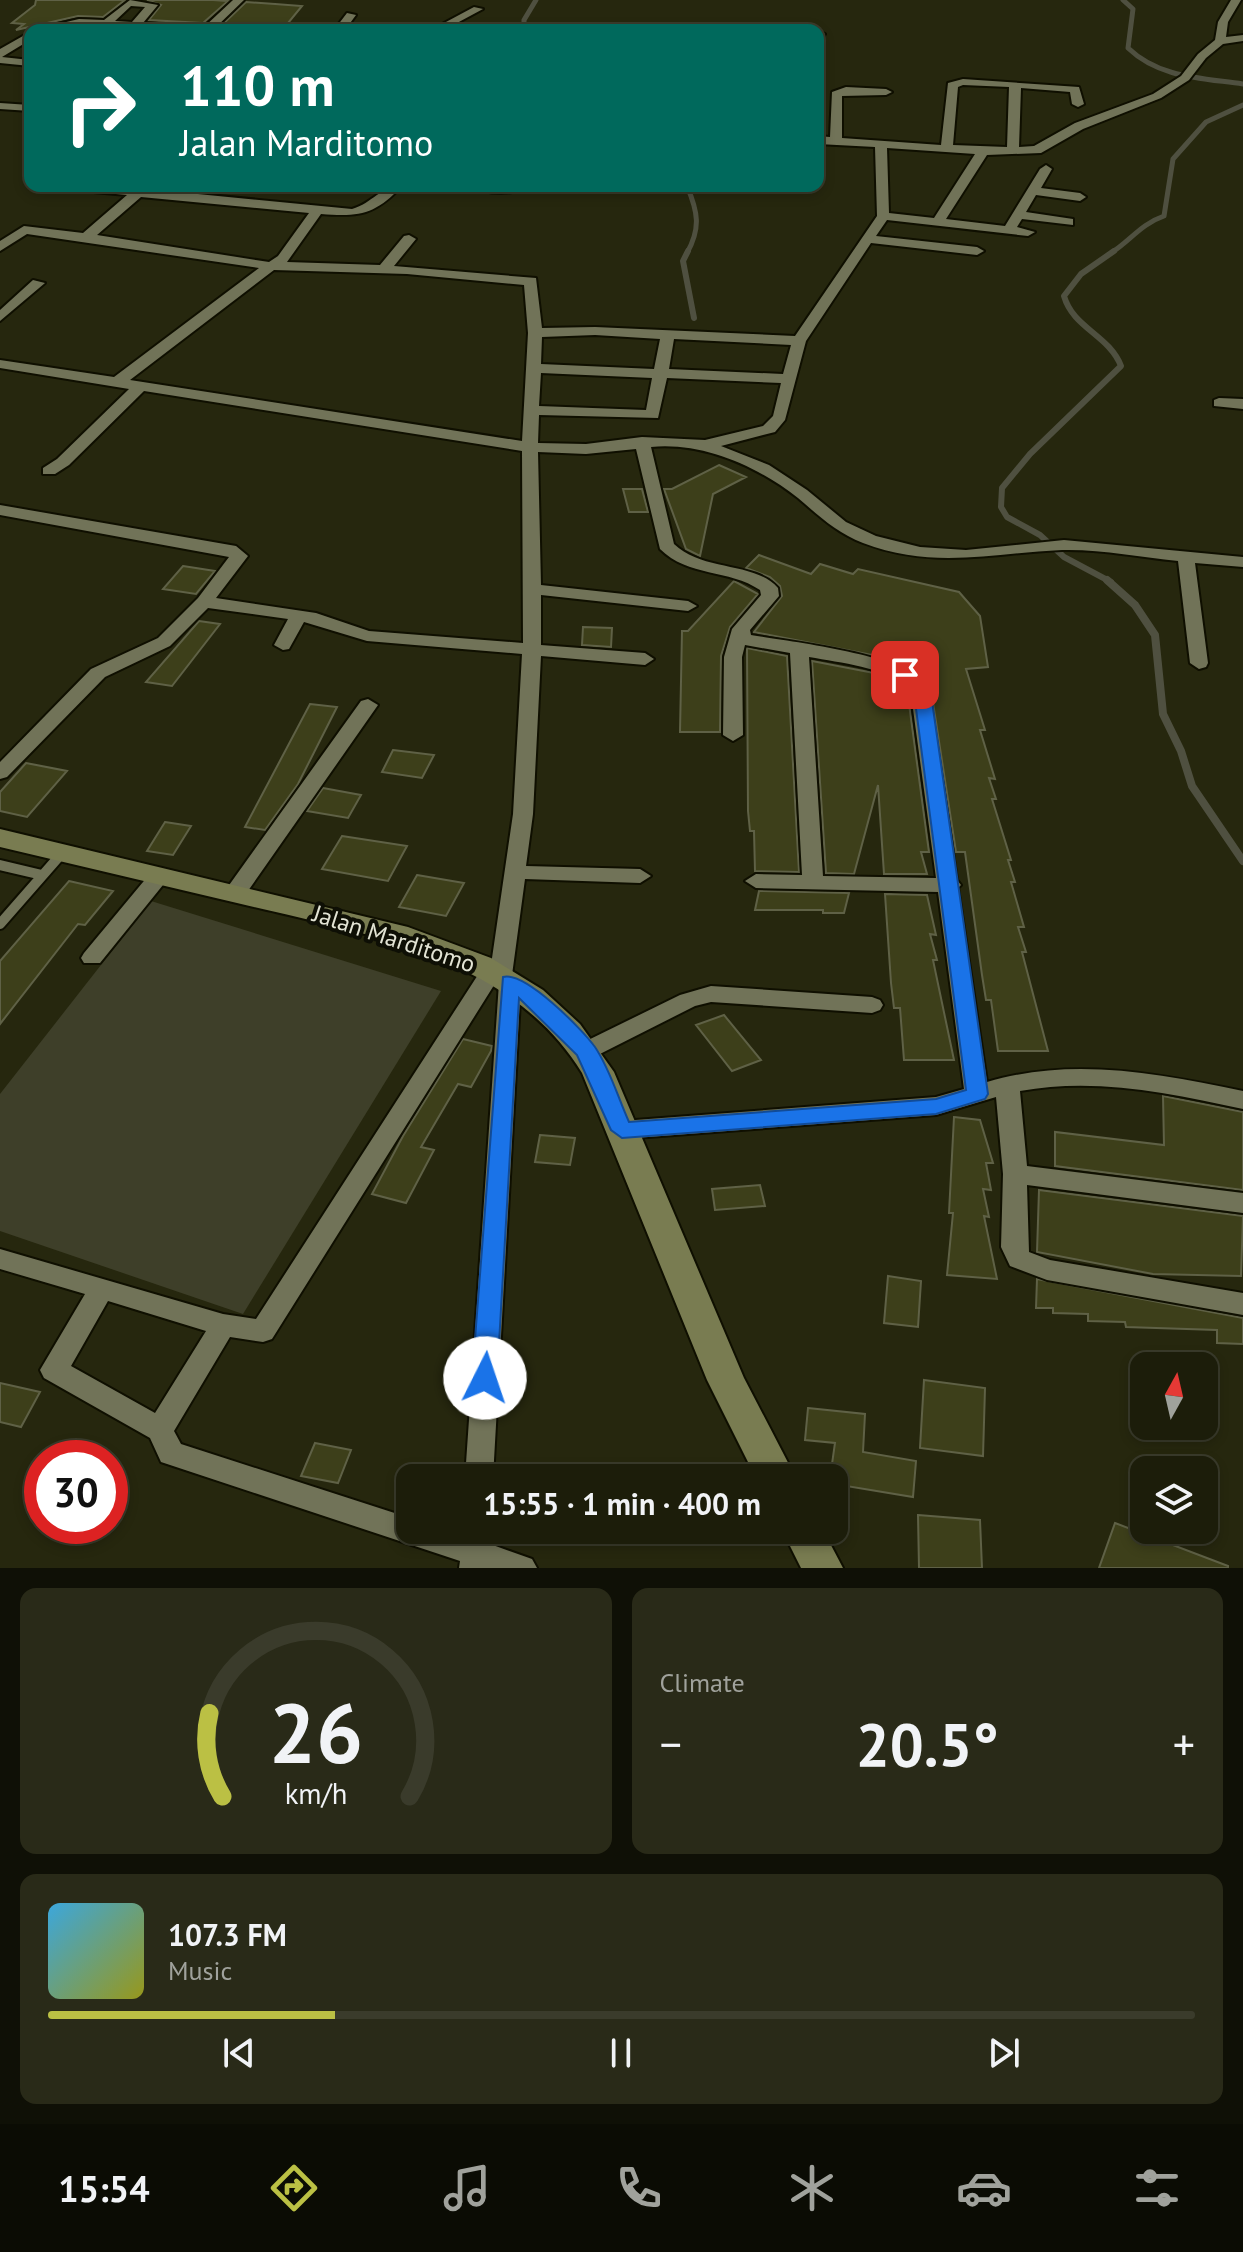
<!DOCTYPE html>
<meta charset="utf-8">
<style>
body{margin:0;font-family:"PT Sans",sans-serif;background:#292a18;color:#f1f3f6;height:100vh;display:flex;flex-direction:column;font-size:30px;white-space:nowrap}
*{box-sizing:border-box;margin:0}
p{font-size:26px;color:#a0a29c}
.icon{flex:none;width:44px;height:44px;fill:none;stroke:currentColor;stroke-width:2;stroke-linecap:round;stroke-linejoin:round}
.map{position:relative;height:1568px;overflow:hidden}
.sheet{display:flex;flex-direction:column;gap:20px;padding:20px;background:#0f1006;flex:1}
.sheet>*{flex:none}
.guide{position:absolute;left:24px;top:24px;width:800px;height:168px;border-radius:16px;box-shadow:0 4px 12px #0003,0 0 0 2px #3a3b2b;background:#00695c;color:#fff;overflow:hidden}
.needle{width:52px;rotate:8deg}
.controls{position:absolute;left:1130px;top:1352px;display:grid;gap:16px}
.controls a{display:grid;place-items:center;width:88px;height:88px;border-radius:16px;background:#1c1d0a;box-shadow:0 4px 12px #0003,0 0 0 2px #3a3b2b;font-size:40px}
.speed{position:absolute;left:24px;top:1440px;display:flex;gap:16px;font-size:40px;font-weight:700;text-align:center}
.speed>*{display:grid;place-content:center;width:104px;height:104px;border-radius:50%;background:#1c1d0a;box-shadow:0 4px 12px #0003,0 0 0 2px #3a3b2b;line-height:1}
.speed .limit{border:12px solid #d22;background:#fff;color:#111}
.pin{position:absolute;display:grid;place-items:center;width:68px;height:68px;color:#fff;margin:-34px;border-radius:16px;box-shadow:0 4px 12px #0006}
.me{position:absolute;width:88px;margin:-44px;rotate:4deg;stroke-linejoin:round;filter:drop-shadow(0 0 6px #0008)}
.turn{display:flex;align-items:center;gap:28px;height:168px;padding:0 24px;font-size:36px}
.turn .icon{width:104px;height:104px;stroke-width:2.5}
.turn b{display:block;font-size:56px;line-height:68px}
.big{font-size:60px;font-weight:700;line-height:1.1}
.sheet .widget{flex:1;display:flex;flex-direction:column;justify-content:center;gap:12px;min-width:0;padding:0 28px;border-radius:16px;background:#292a18}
.sheet .dial{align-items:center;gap:0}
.dial svg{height:208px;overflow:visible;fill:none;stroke:#3a3b2b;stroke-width:7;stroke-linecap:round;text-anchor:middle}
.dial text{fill:#f1f3f6;stroke:none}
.song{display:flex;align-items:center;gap:24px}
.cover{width:96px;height:96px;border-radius:12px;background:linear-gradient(135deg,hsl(200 70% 55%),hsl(60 70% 35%))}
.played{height:8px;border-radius:4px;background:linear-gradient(90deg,#bbc044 25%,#3a3b2b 25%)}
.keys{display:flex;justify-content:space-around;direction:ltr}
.heat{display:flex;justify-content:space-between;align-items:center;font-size:44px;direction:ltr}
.sheet .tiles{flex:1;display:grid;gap:20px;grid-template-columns:1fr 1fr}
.widget:last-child{grid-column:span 2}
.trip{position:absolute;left:396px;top:1464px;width:452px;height:80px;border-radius:16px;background:#1c1d0a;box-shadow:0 4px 12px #0003,0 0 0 2px #3a3b2b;font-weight:700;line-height:80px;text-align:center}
.tab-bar{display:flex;height:128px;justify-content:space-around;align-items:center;background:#0b0c04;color:#a0a29c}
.tab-bar .icon{width:56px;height:56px}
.tab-bar .selected{color:#bbc044}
.tab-bar b{font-size:36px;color:#f1f3f6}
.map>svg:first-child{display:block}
.green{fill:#3e3f29}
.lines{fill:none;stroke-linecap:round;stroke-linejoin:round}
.stream-far2{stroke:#4f5040;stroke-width:5}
.stream-far1{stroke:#4f5040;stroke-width:6}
.stream{stroke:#4f5040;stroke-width:8}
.building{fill:#3d3f1a;stroke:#5f6146;stroke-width:2}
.lane-far1-casing{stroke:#0f0f00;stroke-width:8}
.lane-casing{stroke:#0f0f00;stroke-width:14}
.street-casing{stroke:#0f0f00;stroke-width:4}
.secondary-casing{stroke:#0f0f00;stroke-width:4}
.lane-far1{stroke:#717358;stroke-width:6}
.lane{stroke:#717358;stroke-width:10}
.street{fill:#717358;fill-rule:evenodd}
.secondary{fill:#797c51;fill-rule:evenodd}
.route{fill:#1a73e8;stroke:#114b97;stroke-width:2}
.labels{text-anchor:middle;stroke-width:8;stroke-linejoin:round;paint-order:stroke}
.street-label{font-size:24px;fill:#e3e4d5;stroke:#0e0f05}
</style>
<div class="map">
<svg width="1243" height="1568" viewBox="0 0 1243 1568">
<rect width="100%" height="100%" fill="#26270e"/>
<!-- green -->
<path class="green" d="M151,901L441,991L243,1314L0,1231V1094Z"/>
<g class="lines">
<!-- stream-far2 -->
<path class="stream-far2" d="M1123,0L1133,9L1128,48C1159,78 1202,78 1243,84
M524,30V20L536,0
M687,186C698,212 701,228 687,253
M1111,253C1131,240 1141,224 1164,216L1173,159L1206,122L1243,105"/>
<!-- stream-far1 -->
<path class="stream-far1" d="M688,251L683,261L694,318
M1111,582L1064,557L1040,535L1007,517L1001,507L1002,488L1030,454L1121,366C1109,335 1073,328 1064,296L1081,274L1114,251"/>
<!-- stream -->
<path class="stream" d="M1107,580L1135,605L1155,635L1163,714L1181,751L1192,786L1243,861"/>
</g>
<!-- building -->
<path class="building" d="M36,0H125L103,17L78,16L16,30L24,24L12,23L35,5Z
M147,0H213L228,1L203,23L149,20L161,5Z
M246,2L275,4L302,6L284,28L223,24Z
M719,465L746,477L713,494L700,556L686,549L664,489H672Z
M623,489H642L648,512H629Z
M759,555L811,574L820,564L853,574L858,569L959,592L980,616L988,667L966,669L985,730H980L995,779L989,778L996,799H992L1011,860H1008L1015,882H1011L1024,927H1018L1026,952H1022L1048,1051H998L991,1000H986L982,975L965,852H956L930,683L916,672L872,655L754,632L782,596L780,586L770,577L746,568Z
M183,566L215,571L196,594L163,589Z
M734,581L758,594L730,627L721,656L720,732H680L682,631H688Z
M199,621L220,624L172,686L146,682Z
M583,627L612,628L611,647L582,645Z
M747,648L787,656L799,872L755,871L754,831H750L748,811Z
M812,661L874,673L907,689L929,852H921L927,874H884L878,785L854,874L826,873Z
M310,704L337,707L298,784L265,830L245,827Z
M393,750L434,755L422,778L382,772Z
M26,763L67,771L27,817L0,811V792Z
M323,788L361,795L348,818L307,811Z
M165,822L191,826L173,855L147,851Z
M342,836L407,846L388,881L322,869Z
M417,875L464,883L446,916L399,907Z
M69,881L113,891L85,925L78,924L0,1024V961Z
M759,891L849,893L844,913H823V910H755Z
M885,894L927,895L936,935L930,934L937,960H933L954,1060H904L900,1008H894L891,983Z
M724,1015L761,1060L732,1071L696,1025Z
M463,1039L492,1046L491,1051L471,1087L458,1084L421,1147L434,1150L406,1203L372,1194L403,1136Z
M1163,1096L1243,1112V1190L1055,1166V1132L1164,1145Z
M954,1117L980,1120L993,1163H986L991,1190L983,1189L989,1217L984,1216L997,1279L947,1275L953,1213H949Z
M540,1135L575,1138L570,1165L535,1162Z
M760,1185L765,1206L715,1210L712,1189Z
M1039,1190L1243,1216L1241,1276L1153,1274L1037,1252Z
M888,1276L921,1281L918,1327L884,1323Z
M1037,1279L1243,1318V1344L1217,1343V1330L1126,1327L1125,1322L1088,1321V1314L1053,1313V1308H1036Z
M924,1380L985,1388L983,1456L920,1448Z
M0,1383L40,1392L21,1427L0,1422Z
M808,1408L865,1414L863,1452L916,1461L913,1497L834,1484V1478H830L835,1443L805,1440Z
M315,1443L351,1450L338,1483L301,1476Z
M918,1515L980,1520L982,1568H919Z
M1115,1523L1228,1566V1568H1099Z"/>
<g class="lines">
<defs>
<path id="lane-far1" d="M340,28L386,30"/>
<path id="lane" d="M0,865L42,875
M0,924L63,852"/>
<path id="street" d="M130,0L158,5L143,23L204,27L233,0H244L213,30L79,25L32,30L79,19L104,20ZM131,6L145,7L132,22L115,21Z
M1231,0H1241L1228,22L1226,37L1243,35V41L1223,44L1206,58L1189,80L1161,98L1083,129L1041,153L987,155L946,219L1005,226L1040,169L1046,165L1052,169L1041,188L1080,193L1086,197L1080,201L1036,195L1026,212L1073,219V225L1022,219L1017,227L1035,232L1028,236L887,220L876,236L977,247L984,251L977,255L871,243L806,341L785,420L775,432L721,446L769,465L807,490L846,522L876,536L920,547L966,550L1064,540L1243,557V567L1195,563L1208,663L1206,667L1199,669L1190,663L1178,561C1140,557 1100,549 1062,550C991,553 934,570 863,543C837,533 819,516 798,498C757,466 703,442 651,447L674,544C703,572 754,561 778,588L779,596L750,630L751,635C791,642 903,654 928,685L957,880L961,885L958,888L987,1082C1071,1057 1157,1073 1243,1091V1109C1169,1093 1095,1077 1020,1091L1027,1166L1243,1193V1213L1027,1185L1029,1252L1050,1260L1243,1293V1315L1047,1280L1010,1266L1001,1247L1003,1174L996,1097L936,1115L622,1139L613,1136L610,1130L613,1124L622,1121L936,1097L964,1089L938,892L756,888L745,881L756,874L802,875L790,653L745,645L742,657L743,735L733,741L723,735L724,657L732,629L761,595L760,590C729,569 688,577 660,549L636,449L586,454L538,452L541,585L688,601L697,606L688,611L541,595V645L645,653L654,659L645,665L541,656L533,814L526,866L640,869L651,876L640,883L525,879L512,975L521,982L493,1478H465L499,983L496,982L272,1339L263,1342L230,1337L174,1431L181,1444L410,1518V1530H446L461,1535V1530H491L490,1544L532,1559L537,1568H459L460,1561L161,1462L150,1438L44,1378L40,1370L85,1294L0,1269V1249L223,1314L256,1319L483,967L491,965L513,814L522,654L367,641L304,622L289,649L283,650L274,645L288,619L208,608L170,646L105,677L7,777L0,779V762L91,669L158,638L198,598L229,557L0,515V505L236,546L248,556L216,598L316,613L369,631L523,643L522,451L144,391L69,465L55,474H43V468L57,459L129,389L0,368V360L114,377L259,268L27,234L0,251V241L24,226L83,233L127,195L71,190L65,186H141L147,189L352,209C373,203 380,186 402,186C375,215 359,217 321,214L287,262L380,265L404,236L409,235L416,239L394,266L536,278L542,328L595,327L795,336L877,216L875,147L818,144V136L830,137L832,92L846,87L886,89L892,92L886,95L842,96V138L941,145L948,83L963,79L1079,87L1084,104L1078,107L1072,104L1070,92L1021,88L1019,147L1034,146L1075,123L1153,94L1181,76L1198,54L1215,40L1218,22ZM963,85L1009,87L1007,147L953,145L958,87ZM887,148L975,154L934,218L889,213ZM141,197L309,213L278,256L269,262L97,235ZM274,270L407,274L524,285L528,333L522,441L130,380ZM595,335L660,339L654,369L541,364L542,337ZM674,339L791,345L783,374L669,369ZM541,373L652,378L646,410L539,406ZM667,378L781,383L773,416L763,426L705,440L642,437L586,444L538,443L539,415L658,418ZM809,657C842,663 882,667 910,687L936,878L823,876ZM108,1301L206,1331L155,1413L71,1366Z
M474,7L483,9L444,30H431Z
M347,13L356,15L345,30H334Z
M818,31L825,34L818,43Z
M30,32V40L2,57L30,60V66L0,63V49Z
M0,103L30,105V111L0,109Z
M471,186H531C517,195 485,195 471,186Z
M33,280L45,283L0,321V310Z
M1219,398L1243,399V409L1214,406V400Z
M368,699L378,705L243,898H227L224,893L227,888L361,701Z
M160,868L167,870L171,875L167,880L100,963H84L81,958L84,953L153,870Z
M711,986L872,997L880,1000L883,1005L880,1010L872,1013L711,1002L695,1006L594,1057H578L574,1051L578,1045L680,995Z"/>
<path id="secondary" d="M0,829L408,927L491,958L543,990L580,1024L614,1072L744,1378L796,1478H756L707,1380L582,1073C510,955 360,933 237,903C158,884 79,866 0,847Z
M782,1530H823L843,1568H801Z"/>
</defs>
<!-- lane-far1 casing -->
<use href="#lane-far1" class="lane-far1-casing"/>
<!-- lane casing -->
<use href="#lane" class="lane-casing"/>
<!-- street casing -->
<use href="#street" class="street-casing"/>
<!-- secondary casing -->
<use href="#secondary" class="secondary-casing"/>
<!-- lane-far1 -->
<use href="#lane-far1" class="lane-far1"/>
<!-- lane -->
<use href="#lane" class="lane"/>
<!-- street -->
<use href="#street" class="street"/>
<!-- secondary -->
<use href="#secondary" class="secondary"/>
</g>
<!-- route -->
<path class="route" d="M905,670L925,681L932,701L988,1094L985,1099L936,1114L622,1138L611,1130L577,1055L519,998L497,1378L494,1386L485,1389L476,1386L472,1378L503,977C525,971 582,1029 595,1047C610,1069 618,1098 629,1122L936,1099L966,1090L915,701L911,687L897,675Z"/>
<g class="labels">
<!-- street labels -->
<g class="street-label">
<text transform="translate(394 939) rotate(18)" y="8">Jalan Marditomo</text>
</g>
</g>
</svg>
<div class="controls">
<a><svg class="needle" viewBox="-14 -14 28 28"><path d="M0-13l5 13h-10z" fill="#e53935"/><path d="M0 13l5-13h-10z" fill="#a0a29c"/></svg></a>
<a><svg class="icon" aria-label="layers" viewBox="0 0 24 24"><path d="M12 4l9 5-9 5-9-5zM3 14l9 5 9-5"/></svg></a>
</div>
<div class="speed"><div class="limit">30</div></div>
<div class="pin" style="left:905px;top:675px;background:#d93025"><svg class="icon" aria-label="arrive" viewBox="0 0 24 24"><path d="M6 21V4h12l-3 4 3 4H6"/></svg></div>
<svg class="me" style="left:485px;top:1378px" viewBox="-20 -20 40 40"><circle r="19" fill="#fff"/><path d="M0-13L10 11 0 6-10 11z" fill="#1a73e8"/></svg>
<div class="trip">15:55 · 1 min · 400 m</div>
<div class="guide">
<div class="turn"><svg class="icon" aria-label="right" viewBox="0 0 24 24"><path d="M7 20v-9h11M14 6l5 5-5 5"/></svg><div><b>110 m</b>Jalan Marditomo</div></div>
</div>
</div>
<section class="sheet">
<div class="tiles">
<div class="widget dial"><svg viewBox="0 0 100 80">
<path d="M14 69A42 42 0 1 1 86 69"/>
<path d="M14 69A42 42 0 0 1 9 37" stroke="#bbc044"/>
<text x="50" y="56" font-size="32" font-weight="700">26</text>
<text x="50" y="72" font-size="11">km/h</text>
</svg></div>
<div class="widget"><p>Climate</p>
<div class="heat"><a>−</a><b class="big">20.5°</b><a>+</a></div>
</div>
<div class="widget">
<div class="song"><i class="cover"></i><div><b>107.3 FM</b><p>Music</p></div></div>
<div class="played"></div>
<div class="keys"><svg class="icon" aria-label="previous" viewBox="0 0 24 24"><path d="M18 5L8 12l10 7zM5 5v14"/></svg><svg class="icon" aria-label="pause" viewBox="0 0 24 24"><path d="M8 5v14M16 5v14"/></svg><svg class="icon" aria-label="next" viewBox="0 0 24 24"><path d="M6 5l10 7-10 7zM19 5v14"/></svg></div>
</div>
</div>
</section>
<nav class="tab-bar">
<b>15:54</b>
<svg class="icon selected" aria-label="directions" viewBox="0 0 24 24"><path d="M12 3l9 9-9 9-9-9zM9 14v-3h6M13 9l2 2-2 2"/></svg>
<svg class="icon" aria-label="music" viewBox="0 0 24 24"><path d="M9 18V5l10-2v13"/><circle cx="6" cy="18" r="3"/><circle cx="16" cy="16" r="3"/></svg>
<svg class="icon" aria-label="phone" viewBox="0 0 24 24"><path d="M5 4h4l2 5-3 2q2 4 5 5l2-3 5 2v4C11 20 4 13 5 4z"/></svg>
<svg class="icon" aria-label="climate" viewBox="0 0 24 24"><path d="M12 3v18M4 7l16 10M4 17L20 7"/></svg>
<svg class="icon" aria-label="car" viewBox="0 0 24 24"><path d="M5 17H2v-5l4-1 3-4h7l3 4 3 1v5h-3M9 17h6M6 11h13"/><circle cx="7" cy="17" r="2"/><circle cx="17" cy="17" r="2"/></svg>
<svg class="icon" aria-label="filters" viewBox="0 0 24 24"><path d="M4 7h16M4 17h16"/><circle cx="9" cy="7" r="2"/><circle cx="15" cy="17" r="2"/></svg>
</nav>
